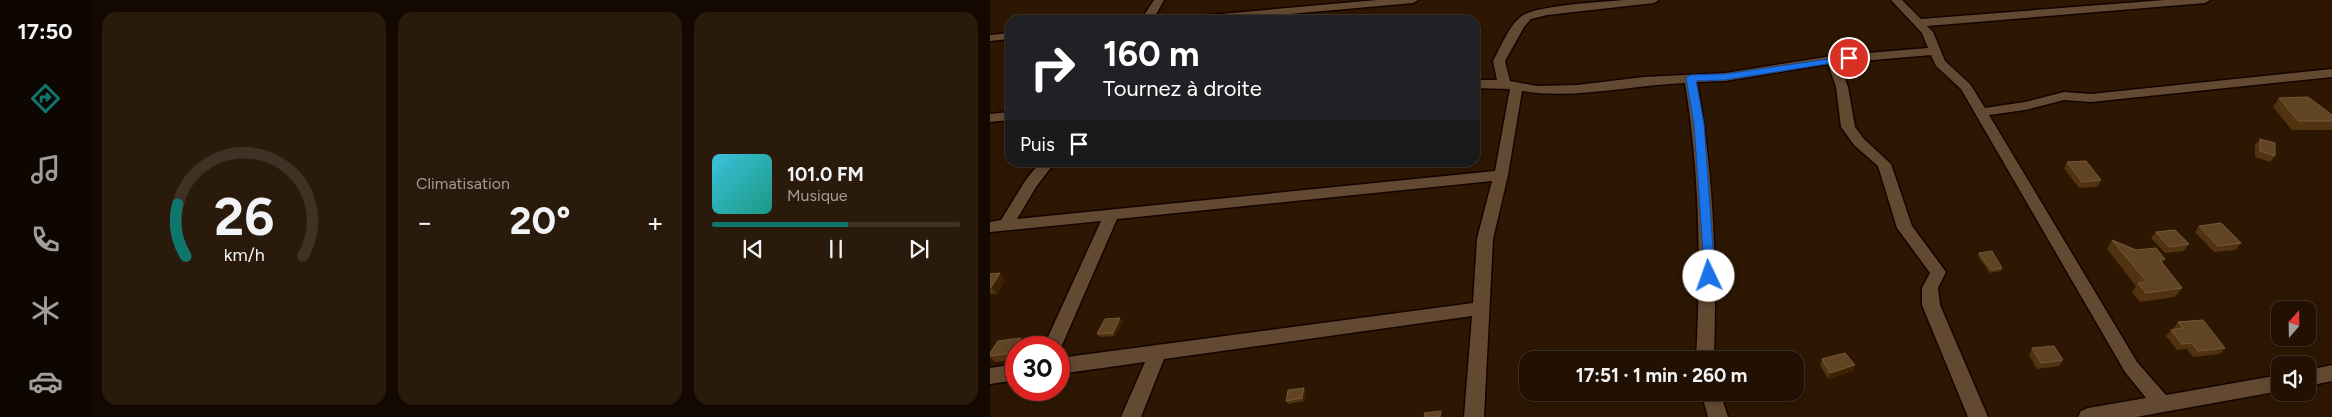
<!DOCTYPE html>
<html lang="fr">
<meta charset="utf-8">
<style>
body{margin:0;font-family:Figtree,sans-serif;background:#2a1a0c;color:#f1f3f6;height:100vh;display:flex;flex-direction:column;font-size:19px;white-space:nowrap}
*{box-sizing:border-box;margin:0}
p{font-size:16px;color:#a29d99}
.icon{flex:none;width:28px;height:28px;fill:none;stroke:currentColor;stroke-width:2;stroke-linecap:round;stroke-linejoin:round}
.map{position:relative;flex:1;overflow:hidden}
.sheet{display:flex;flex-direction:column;gap:12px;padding:12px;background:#130901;width:900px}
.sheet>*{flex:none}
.top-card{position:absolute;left:15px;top:15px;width:475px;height:152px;border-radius:15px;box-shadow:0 2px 8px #0003,0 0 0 1px #3f3124;background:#202124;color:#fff;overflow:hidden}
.needle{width:32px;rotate:20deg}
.buttons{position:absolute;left:1281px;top:301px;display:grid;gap:10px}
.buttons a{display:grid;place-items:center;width:45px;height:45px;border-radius:10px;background:#221102;box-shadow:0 2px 8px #0003,0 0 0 1px #3f3124;font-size:25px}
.speed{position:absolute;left:15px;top:336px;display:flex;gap:10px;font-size:25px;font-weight:700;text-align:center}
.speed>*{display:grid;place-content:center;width:65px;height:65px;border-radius:50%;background:#221102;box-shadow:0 2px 8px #0003,0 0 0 1px #3f3124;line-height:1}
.speed .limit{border:8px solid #d22;background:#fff;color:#111}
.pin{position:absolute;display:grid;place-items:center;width:42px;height:42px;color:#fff;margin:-21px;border:2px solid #fff;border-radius:50%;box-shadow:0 1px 5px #0007}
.me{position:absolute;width:55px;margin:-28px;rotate:357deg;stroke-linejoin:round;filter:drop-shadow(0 0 4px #0008)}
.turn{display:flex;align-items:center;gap:18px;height:105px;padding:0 15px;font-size:22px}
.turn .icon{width:65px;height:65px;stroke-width:2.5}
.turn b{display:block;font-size:35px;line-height:42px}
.then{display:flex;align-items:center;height:48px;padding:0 15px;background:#0003;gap:10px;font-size:19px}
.big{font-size:38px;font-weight:700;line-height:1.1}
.sheet .card{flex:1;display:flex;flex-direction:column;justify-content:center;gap:8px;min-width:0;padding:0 18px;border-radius:15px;background:#2a1a0c}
.sheet .dial{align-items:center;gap:0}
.dial svg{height:130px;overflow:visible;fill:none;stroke:#3f3124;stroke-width:7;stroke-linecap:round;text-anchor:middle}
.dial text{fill:#f1f3f6;stroke:none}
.song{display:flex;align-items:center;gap:15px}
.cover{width:60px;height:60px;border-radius:8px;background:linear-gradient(135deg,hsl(190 70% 55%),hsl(170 70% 35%))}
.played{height:5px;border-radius:2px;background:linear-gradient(90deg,#0f766e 55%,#3f3124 55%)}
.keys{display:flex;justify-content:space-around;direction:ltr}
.heat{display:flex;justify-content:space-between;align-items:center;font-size:28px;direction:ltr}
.sheet .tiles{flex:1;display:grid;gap:12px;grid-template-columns:repeat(3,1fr)}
.trip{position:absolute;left:529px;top:351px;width:285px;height:50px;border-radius:15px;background:#221102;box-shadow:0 2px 8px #0003,0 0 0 1px #3f3124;font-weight:700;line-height:50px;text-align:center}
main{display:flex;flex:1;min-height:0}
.tabs{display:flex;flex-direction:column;width:90px;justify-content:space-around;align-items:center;background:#0e0701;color:#a29d99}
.tabs .icon{width:35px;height:35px}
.tabs .active{color:#0f766e}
.tabs b{font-size:22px;color:#f1f3f6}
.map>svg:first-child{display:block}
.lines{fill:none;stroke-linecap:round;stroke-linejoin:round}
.minor-casing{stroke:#150300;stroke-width:3}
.minor{fill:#634932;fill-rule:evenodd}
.wall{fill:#513310}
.shaded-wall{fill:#3c2103}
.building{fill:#604423;stroke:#74593c}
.route{fill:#1a73e8;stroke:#114b97}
</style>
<main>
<nav class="tabs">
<b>17:50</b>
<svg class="icon active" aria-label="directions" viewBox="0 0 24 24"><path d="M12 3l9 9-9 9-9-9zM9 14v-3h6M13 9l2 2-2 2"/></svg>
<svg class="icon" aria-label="music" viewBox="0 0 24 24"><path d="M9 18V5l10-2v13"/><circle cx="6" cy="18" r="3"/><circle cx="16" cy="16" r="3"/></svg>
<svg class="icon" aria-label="phone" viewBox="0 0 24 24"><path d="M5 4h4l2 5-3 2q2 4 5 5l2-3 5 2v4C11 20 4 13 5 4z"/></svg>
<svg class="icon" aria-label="climate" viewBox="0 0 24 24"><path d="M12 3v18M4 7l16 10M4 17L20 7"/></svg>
<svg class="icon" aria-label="car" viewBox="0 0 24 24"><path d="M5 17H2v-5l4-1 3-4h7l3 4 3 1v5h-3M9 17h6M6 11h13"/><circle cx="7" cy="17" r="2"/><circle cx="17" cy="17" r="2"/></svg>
</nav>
<section class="sheet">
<div class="tiles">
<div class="card dial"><svg viewBox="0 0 100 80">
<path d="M14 69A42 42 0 1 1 86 69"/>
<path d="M14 69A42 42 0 0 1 9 37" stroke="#0f766e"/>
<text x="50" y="56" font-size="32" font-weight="700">26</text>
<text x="50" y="72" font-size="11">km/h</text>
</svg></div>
<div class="card"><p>Climatisation</p>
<div class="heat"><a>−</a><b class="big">20°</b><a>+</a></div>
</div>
<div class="card">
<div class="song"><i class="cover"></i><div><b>101.0 FM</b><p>Musique</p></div></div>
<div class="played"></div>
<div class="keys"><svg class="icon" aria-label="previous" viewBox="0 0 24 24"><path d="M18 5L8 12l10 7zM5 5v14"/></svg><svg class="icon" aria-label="pause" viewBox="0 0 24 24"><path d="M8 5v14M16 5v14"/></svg><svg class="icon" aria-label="next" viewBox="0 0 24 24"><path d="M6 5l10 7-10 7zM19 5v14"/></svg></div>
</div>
</div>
</section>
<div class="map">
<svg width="1342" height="417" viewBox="0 0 1342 417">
<rect width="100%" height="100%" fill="#2d1702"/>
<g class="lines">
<defs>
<path id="minor" d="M164,0H174L163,20H151Z
M387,0H428L423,3L234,20H191L197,17Z
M635,0H669L664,3L557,15L541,19L534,27L515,61L520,81L547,86L587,85L654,77L735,73L842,56L938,48L932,33L901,0H912L931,19L1175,0H1220L1215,3L937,26L943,32L955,61L980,84L995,108L1035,102L1074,92L1101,94L1342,69V77L1101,102L1074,100L1035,110L999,115L1147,362L1176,395L1290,375V391L1146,417H1088L1091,411L1098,408L1156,398L1135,372L971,89L946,66L941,55L849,63L858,87L865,127L874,139L901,164L922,226L956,272L948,288L950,305L998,417H978L932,305V288L940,273L907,228L888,166L864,145L851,127L846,87L838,64L735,81L707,82C724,174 727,266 724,360H706C711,267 710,175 695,83C644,85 581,100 532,91L518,175L503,239L494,417H474L482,316L174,359L151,417H131L155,362L69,374V358L483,303L487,239L502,181L127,219L69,352V348H53L111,221L0,232V222L11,220L35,181L50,162H65L46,187L27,219L505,171L520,89L485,88V80H507L503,61C511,47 519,25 532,16C548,5 613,2 635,0Z
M20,33V39L0,41V35Z
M20,112V120L0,122V114Z
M26,364V380L0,384V368Z
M1342,365V381L1318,386V370Z
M711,392H730L738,417H718Z"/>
</defs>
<!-- minor casing -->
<use href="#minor" class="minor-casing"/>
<!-- minor -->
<use href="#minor" class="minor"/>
</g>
<!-- wall -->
<path class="wall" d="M1289,98L1342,115V130H1302L1283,107Z
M1270,139L1285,156L1280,162L1265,157V145Z
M1077,162L1111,180L1107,187L1089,188L1074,168Z
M1209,226L1251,243L1246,250L1224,252L1205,232Z
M1166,232L1199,244L1194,251L1175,253L1161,238Z
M1122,240L1146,250L1175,259L1172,263L1192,288L1185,297L1150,302L1142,292L1146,286L1117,249Z
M989,253L1012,268L1011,271L1000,273L988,256Z
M0,274L15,280L7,294H0Z
M133,322L125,336L110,337L107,334Z
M1188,322L1235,348L1230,354L1203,357L1197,349L1187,350L1176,336L1181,330L1184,329H1183Z
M37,344L35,348H26V360L5,362L0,357V353Z
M1042,348L1073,360L1069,366L1047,369L1039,355Z
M832,359L865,365L863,371L838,379L830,365Z
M316,391L314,401L298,404L296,401Z"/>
<!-- shaded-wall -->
<path class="shaded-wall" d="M10,273L15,280L7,294L1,287Z
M130,318L133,322L125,336L123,333Z
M31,338L37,344L35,348H26V358L22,353Z
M865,365L863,371L838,379L840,373Z
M314,388L316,391L314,401L312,398Z"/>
<!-- building -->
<path class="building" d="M1318,97L1342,115V121H1308L1289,98Z
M1270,139L1285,143V156L1270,151Z
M1096,161L1111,180L1092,182L1077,162Z
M1231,223L1251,243L1228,246L1209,226Z
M1185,230L1199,244L1179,247L1166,232Z
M1122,240L1146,250L1166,248L1175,259L1170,260L1192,288L1156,293L1148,283L1157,282Z
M1002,251L1012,268L1001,270L989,253Z
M10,273L1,287L0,288V274Z
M130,318L123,333L107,334L115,319Z
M1213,320L1235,348L1208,351L1202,343L1192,344L1181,330L1193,328L1188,322Z
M31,338L22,353L0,356V353L8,341Z
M1064,346L1073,360L1051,363L1042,348Z
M855,353L865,365L840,373L832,359Z
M314,388L312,398L296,401L298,390Z
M451,411L450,417H435L434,413Z"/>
<!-- route -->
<path class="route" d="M859,56L863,58L862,60L735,80L706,81L714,124L725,276L719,280L715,279L704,124L696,78L700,75L735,74Z"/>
</svg>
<div class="buttons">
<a><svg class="needle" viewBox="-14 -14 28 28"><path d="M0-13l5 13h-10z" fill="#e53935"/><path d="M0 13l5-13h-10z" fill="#a29d99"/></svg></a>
<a><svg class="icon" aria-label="sound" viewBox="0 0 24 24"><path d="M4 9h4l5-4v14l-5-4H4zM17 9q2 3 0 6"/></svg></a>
</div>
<div class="speed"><div class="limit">30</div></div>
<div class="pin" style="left:859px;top:58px;background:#d93025"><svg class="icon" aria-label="arrive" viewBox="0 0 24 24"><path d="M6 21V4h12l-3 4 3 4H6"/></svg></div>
<svg class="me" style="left:719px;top:276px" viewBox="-20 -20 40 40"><circle r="19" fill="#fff"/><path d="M0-13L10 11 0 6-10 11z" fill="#1a73e8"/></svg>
<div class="trip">17:51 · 1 min · 260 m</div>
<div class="top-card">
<div class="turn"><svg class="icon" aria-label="right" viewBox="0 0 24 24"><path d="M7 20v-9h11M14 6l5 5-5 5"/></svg><div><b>160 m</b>Tournez à droite</div></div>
<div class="then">Puis<svg class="icon" aria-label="arrive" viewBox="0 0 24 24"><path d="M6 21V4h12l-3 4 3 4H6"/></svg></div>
</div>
</div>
</main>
